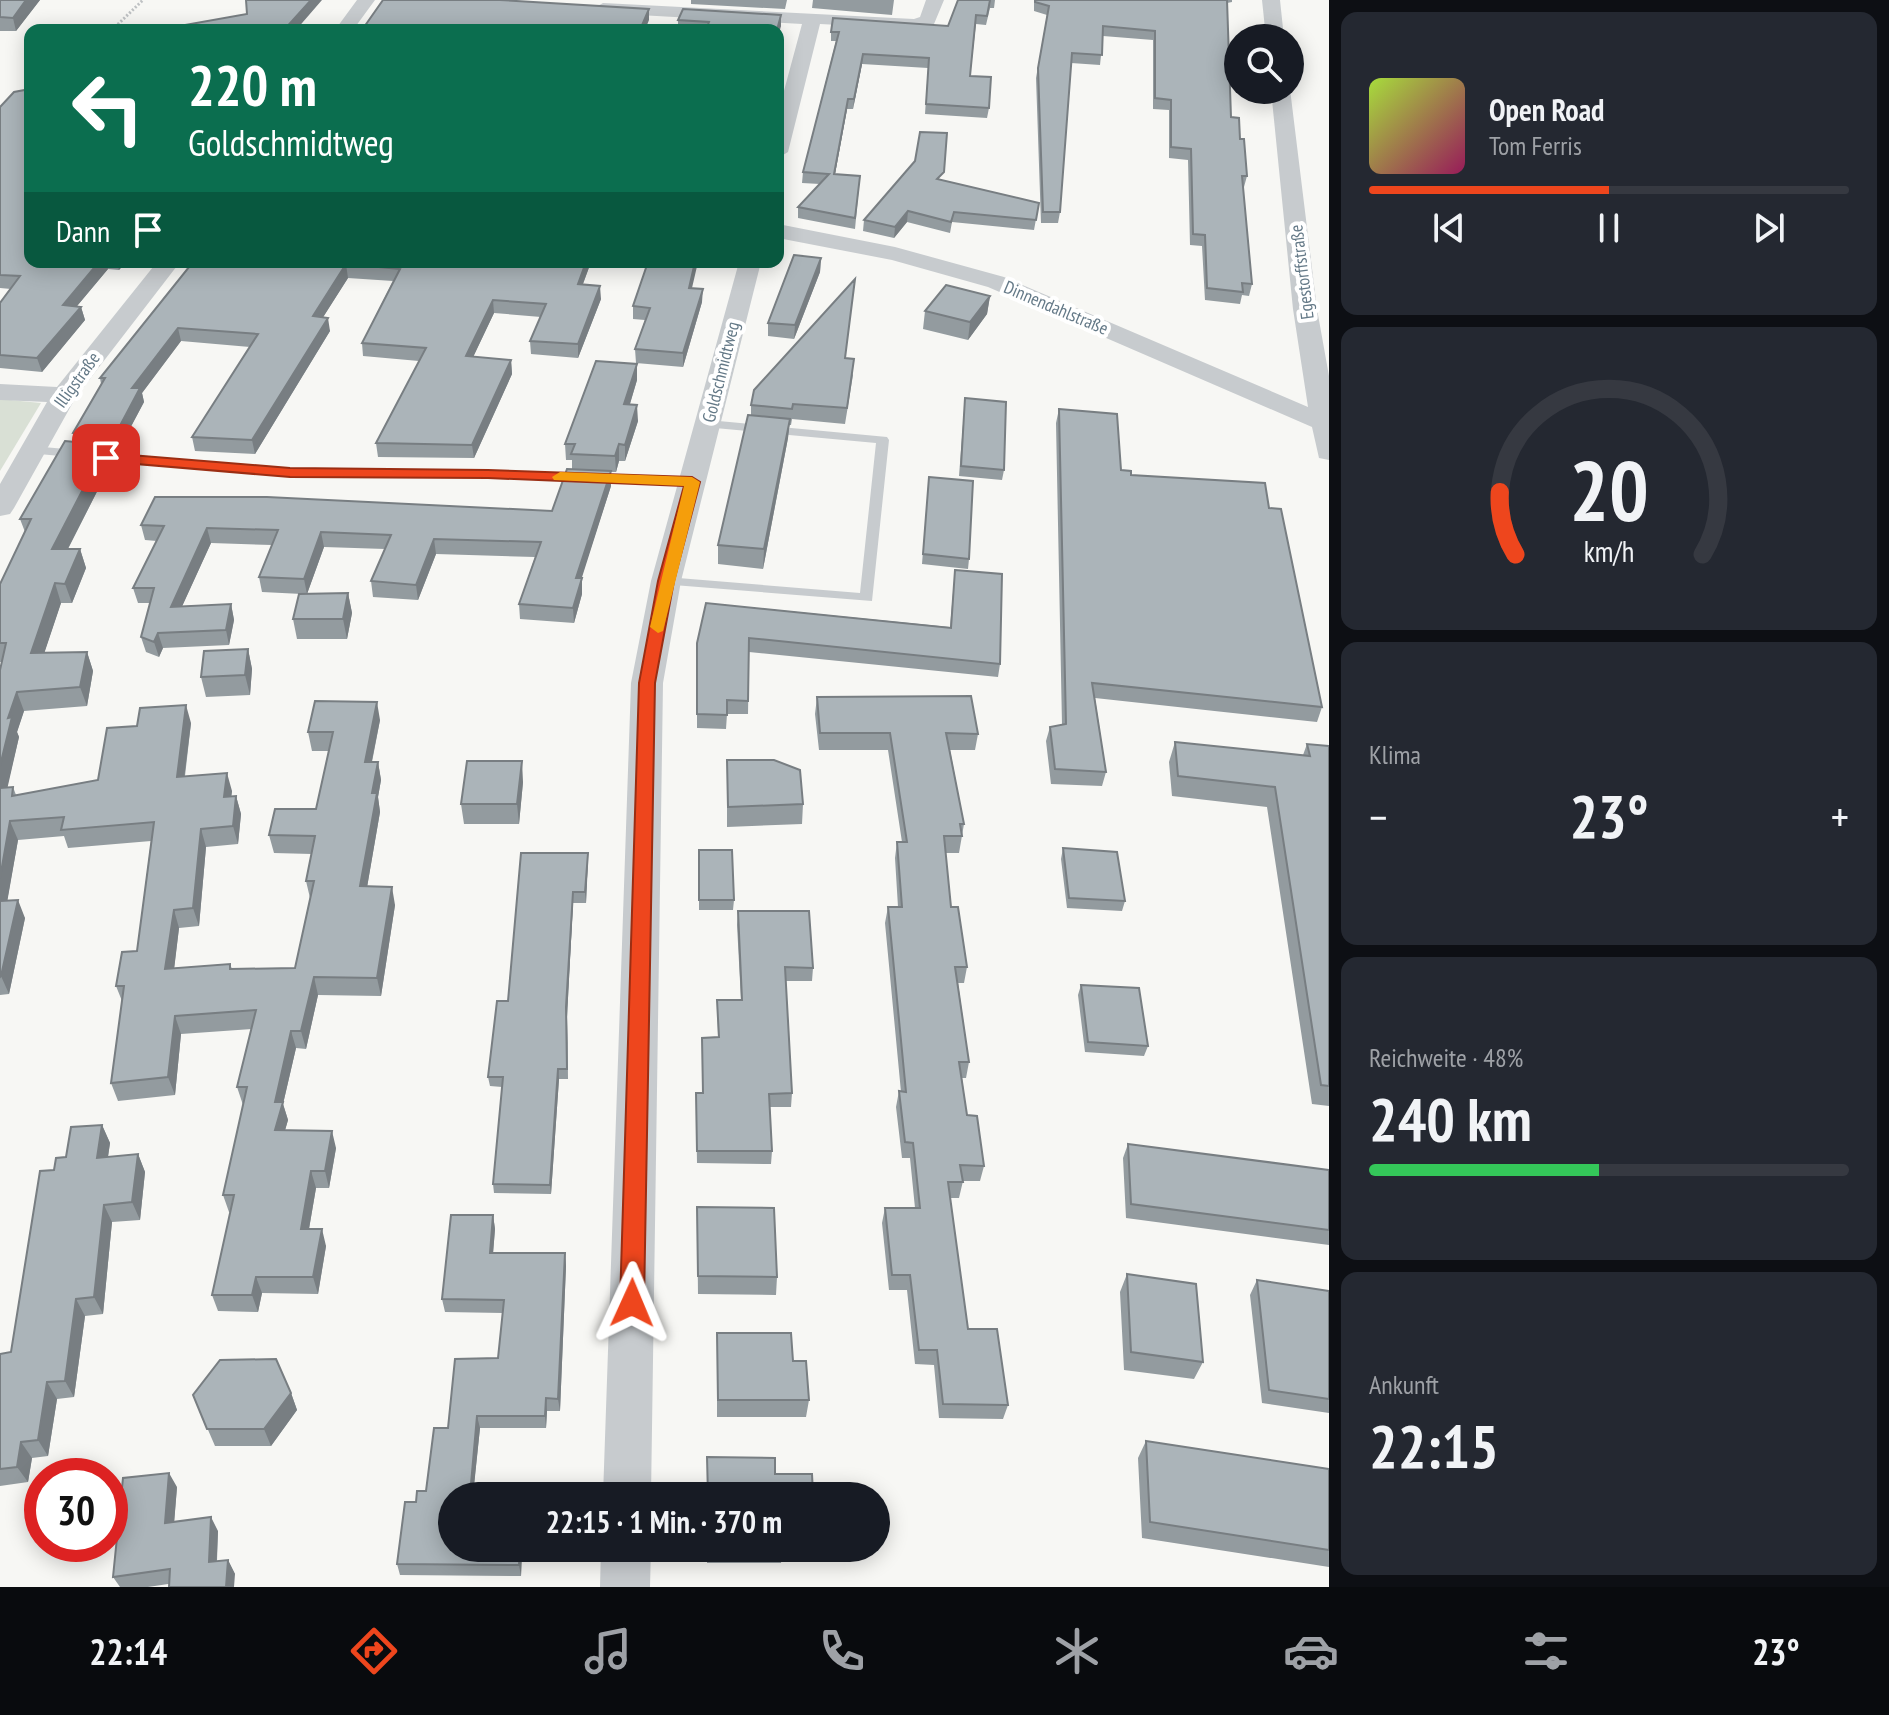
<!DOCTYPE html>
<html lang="de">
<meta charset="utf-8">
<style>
body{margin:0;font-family:"PT Sans Narrow",sans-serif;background:#242831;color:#f1f3f6;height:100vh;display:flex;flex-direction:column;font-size:30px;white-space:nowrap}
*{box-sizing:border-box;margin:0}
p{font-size:26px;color:#9ea1a6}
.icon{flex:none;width:44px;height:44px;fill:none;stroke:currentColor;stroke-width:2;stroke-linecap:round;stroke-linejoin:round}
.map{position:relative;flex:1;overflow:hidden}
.side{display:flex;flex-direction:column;gap:12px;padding:12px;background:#0d0f14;width:560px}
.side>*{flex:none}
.hud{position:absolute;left:24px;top:24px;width:760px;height:244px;border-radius:16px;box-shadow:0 4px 20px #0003;background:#0b6e4f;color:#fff;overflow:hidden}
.buttons{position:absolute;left:1224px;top:24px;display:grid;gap:16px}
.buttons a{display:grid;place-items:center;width:80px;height:80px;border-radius:50%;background:#171b24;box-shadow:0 4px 20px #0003;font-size:40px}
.speed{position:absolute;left:24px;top:1458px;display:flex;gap:16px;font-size:40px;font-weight:700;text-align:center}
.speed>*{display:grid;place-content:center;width:104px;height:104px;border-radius:50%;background:#171b24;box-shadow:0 4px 20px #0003;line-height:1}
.speed .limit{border:12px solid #d22;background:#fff;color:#111}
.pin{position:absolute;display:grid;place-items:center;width:68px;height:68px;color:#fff;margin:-34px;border-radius:16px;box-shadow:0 4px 12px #0006}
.me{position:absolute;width:88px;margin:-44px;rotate:1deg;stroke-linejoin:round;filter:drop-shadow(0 0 6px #0008)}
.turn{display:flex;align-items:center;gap:28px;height:168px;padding:0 32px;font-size:36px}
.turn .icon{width:104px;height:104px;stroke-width:2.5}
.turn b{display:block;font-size:56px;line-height:68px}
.then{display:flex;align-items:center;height:76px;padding:0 32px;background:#0003;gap:16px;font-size:30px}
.big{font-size:60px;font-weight:700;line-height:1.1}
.side .card{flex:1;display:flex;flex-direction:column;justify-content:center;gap:12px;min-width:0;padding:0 28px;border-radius:16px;background:#242831}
.side .dial{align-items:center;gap:0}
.dial svg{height:208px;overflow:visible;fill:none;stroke:#363941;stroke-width:7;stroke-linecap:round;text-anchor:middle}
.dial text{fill:#f1f3f6;stroke:none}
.song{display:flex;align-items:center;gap:24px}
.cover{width:96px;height:96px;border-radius:12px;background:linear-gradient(135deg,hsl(80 70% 55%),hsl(330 70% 35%))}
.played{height:8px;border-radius:4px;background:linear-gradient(90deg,#ee461d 50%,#363941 50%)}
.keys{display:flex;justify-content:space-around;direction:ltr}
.heat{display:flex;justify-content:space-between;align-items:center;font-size:44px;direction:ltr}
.charge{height:12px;border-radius:6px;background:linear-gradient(90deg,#34c759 48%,#363941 0)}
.trip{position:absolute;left:438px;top:1482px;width:452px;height:80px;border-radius:40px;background:#171b24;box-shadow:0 4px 20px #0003;font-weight:700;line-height:80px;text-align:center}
.tabs{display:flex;height:128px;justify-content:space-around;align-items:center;background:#090b0e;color:#9ea1a6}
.tabs .icon{width:56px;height:56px}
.tabs .on{color:#ee461d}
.tabs b{font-size:36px;color:#f1f3f6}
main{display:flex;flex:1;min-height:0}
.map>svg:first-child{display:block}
.green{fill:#d9e0d5}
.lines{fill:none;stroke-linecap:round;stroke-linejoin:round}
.path{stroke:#bec1c3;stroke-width:3;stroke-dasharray:2 2;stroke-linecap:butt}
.service{fill:#c7cbce;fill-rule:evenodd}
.minor{fill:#c7cbce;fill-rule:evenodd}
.wall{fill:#939b9f}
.shaded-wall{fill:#787e82}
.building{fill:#abb4b9;stroke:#787e82;stroke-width:2}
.route{fill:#ee461d;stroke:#9b2e13;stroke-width:2}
.slow{fill:#f59e0b}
.labels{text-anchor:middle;stroke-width:8;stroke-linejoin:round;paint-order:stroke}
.far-street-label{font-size:18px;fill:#647987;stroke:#fff}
</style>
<main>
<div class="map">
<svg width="1329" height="1587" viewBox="0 0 1329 1587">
<rect width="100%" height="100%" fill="#f7f7f4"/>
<!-- green -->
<path class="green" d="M0,399L41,403L0,471Z"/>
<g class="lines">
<!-- path -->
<path class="path" d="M112,30L143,0"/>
<!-- service -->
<path class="service" d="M708,420L887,437L889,440L872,601L661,584L659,581L661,578L666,577L860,593L876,443L704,427L702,424Z
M32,446L290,469L488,470L692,478L698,482L692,486L488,478L290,477L28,453V447Z"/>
<!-- minor -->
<path class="minor" d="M357,0H375L353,30H335Z
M926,0H944L934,24L915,29L820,24L788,152L778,158V113L802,24L603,13L594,8L603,3L914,19L920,17Z
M1262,0H1280L1284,38H1266Z
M1290,89L1317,309L1329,376V460L1319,458L1312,427L988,287L892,260L778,238V224L895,247L1004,277L1308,407L1293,309L1271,90Z
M157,262H180L76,397L14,508L10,514L0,516V484L47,402L0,400V384L57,387Z
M739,262H761L681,581L663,683L651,1496H603L631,683L651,581Z
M601,1548H651L650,1587H600Z"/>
</g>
<!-- wall -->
<path class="wall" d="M0,0H40L16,31H0Z
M691,0H787L785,9L691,4Z
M813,0H894L892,15L812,8Z
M958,0H995L994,8H990L986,25L976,24L970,76L989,108L987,118L925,114L928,68L862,64L853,109H847L835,174L860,176L855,229L798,218V207L820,184L802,183L803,172L836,41H831V32L948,26Z
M1034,0H1232V2L1227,3L1231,117L1240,139L1247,176L1244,187H1243L1252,284L1249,296L1242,295L1240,304L1205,300L1202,246L1190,245L1188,160L1169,158V110L1153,109V40L1103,36L1100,65L1071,63L1060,212L1058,223H1041L1036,78L1047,15L1034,11Z
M781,15V26L778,30H678V20Z
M0,107L30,262H126L119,270L108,269L77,306L81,307L85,320L42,372L0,368V303L11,289L0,288Z
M943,181L1039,203L1034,230L952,222L950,233L907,222L894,238L863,231L864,220Z
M821,258L820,272L794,339L768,336V323Z
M193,262H591L583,284L601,299L578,358L531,354L530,341L541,317L494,313L473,357L511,360L512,374L474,458L378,457L376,443L419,361L363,356L362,343L393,281L348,278L323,317L330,331L255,454L195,451L192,437L250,347L181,341L142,393L144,402L118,451L108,450L111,464L68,549H80L86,568L72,603H61L44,653L87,652L93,671L87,706L24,711L17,732L19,737L7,787H13L16,795L98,780L191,723L185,776L232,791L231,797L236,796L241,814L238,844L206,847L199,926L179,928L174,968L230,964L232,969L295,968L310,898L306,881L312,854L274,853L269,835L316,809L329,751H312L308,732L380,720L372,762H378L381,780L378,797L380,812L367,887L395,905L381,996L318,995L306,1049L296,1048L283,1104L288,1120L285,1130L336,1148L329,1188H316L309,1229L326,1246L318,1294L262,1293L258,1312L218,1311L212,1295L231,1212H229L223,1195L243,1105L237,1087L252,1029L181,1034L175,1095L118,1101L111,1083L122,1001L116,986L137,951L151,841L68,848L64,836L18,840L7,901L25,918L9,994L0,995V670L2,662H0V584L25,532L20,519L76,442L73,433L101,384L100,378Z
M855,279L845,358L853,375L845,424L792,419L791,425H789L788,438L763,569L718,564V545L751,415V405Z
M692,288L702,302L683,367L636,363L635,349L645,320L633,319V306Z
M990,296L987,314L968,340L923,329L925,311Z
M637,364V380L630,404L638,421L625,461H619L616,472H611V486L581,578L582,594L574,623L520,619L519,604L535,557L436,554L418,600L373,597L371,581L385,549L324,547L307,594L348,593L352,613L347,639H297L293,619L302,594L262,592L259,577L272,545L211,543L182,606L231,604L234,620L229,645L163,648L159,657L146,652L141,637L150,603H138L133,588L157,541L145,540L141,525L552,511L572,470V460H566L565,444Z
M965,398L1004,470L1002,480L959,476Z
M1059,409L1121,470L1131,475L1269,508L1322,707L1317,722L1095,698L1106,772L1102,786L1051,784L1046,741L1050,727L1062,725L1056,423Z
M928,487L969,559L968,569L922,564Z
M955,570L1000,664L998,677L749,652L748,714H727L726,729L697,728V643L706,603L950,627Z
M248,649L252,669L250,695L206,697L201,677Z
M817,697L978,734L975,750H950L964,824L959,853H945L951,907L967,967L964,983H958L969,1062L966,1078H962L967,1115L984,1166L980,1181H963L959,1198H950L968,1329L1008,1405L1003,1419L939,1418L934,1365L915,1364L907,1290H889L882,1223L885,1208H915L910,1158H902L896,1107L899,1091L901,1092L885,923L888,907H898L895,858L897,842H902L888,750H819L815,714Z
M1175,742L1303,755L1307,744L1329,746V1106L1312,1104L1267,807L1172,796L1169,762Z
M727,760L803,804L802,824L727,827Z
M523,782L519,824H464L461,804Z
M1063,848L1125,901L1122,911L1067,908L1061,859Z
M699,850L734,900L733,910H699Z
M588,853L586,903H573L567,1017L568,1079H559L551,1194L494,1193L493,1184L502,1087L490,1086L488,1077L508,1001Z
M738,911L813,968L812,981H786L792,1093L791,1107H770L772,1151L771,1164L697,1163L696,1106L702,1093L718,1037L717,1000H741L737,925Z
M1081,985L1148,1046L1144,1056L1085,1052L1078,995Z
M102,1125L110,1143L108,1157L138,1154L145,1172L140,1220L112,1222L103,1314L85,1316L74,1397L57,1399L48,1456L32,1458L28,1482L0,1486V1354L11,1352L54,1170L66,1157Z
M1128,1144L1329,1170V1245L1126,1218L1123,1158Z
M697,1207L777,1277L776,1295L698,1294Z
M493,1215L495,1229L493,1253H565L566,1266L560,1411H547L546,1428H480L474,1484H501L502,1492L452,1548H535V1552L522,1551L521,1576L400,1575L397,1564L416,1502L426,1491L448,1428L498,1358L503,1313L445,1312L442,1299Z
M1127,1274L1203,1362L1194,1379L1124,1370L1120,1292Z
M1257,1280L1329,1291V1413L1262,1403L1250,1295Z
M717,1333L793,1361L809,1400L806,1417H717Z
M291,1393L297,1410L271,1446H215L193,1395Z
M1146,1441L1329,1469V1567L1142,1538L1138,1458Z
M177,1487L174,1522L218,1531L217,1561L228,1560L235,1574L148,1587H120L113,1577Z
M707,1548H858L856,1556H782L781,1563H707Z"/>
<!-- shaded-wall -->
<path class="shaded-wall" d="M26,0H40L16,31L13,18Z
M311,0H322L296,30H284Z
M649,9V20L645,30H640Z
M781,15V26L778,37L777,30Z
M863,54L862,64L853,109L854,99Z
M848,99L847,109L833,185L834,174Z
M908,211L907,222L894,238L895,227Z
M821,258L820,272L794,339L795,325Z
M99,262H106L108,269L67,318L63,305Z
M117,262H126L119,270Z
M586,262H591L578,297V284Z
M695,262H698L689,301V288Z
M346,264L348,278L315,330L313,316Z
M600,286L601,299L578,358V344Z
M703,289L702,302L683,367V353Z
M990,296L987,314L968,340L970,322Z
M493,300L494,313L467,370L466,356Z
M81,307L85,320L42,372L37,358Z
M328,318L330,331L255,454L252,440Z
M178,328L181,341L142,393L144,402L118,451L114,437L132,388Z
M511,360L512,374L474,458L472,445Z
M637,364V380L625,420L624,404Z
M637,405L638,421L625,461V445Z
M790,419L788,438L763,569L764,549Z
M619,444V461L616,472L615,456Z
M106,445L111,464L58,568L52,549Z
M611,471V486L577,593L576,578Z
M207,528L211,543L175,622L171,607Z
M321,532L324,547L307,594L304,579Z
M434,539L436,554L418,600L416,585Z
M80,549L86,568L72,603L65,584Z
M582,578V594L574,623L573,608Z
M55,583L61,603L38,672L31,653Z
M348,593L352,613L347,639L343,619Z
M231,604L234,620L229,645L226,630Z
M158,633L163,648L159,657L154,642Z
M248,649L252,669L250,695L245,675Z
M87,652L93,671L87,706L80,687Z
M17,692L24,711L17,732L19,737L4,803L0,793V766L8,718Z
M377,702L380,720L368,780L365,762Z
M186,705L191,723L182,795L177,777Z
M522,761L523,782L519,824L517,804Z
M378,762L381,780L378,797L380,812L364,905L360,886L372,793Z
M227,773L232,791L229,815L224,797Z
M236,796L241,814L238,844L233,826Z
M10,821L18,840L4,920L0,912V878Z
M201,829L206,847L199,926L193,908Z
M588,853V863L586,903L585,892Z
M392,887L395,905L381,996L377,978Z
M573,892V903L567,1017L568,1079L566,1007Z
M18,900L25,918L9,994L1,976Z
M174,910L179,928L172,987L165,969Z
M314,977L318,995L306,1049L301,1031Z
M175,1016L181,1034L175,1095L168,1077Z
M291,1031L296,1048L283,1104L288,1120L280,1148L275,1130V1102Z
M558,1069L559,1079L551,1194L550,1185Z
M102,1125L110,1143L105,1176L97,1158Z
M332,1131L336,1148L329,1188L325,1171Z
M138,1154L145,1172L140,1220L132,1202Z
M311,1171L316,1188L306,1246L301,1229Z
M104,1205L112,1222L103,1314L94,1297Z
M493,1215L495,1229L492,1266L490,1253Z
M322,1229L326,1246L318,1294L313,1277Z
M565,1253L566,1266L560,1411L558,1399Z
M256,1277L262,1293L258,1312L252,1295Z
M76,1299L85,1316L74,1397L65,1381Z
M47,1382L57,1399L48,1456L38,1440Z
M291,1393L297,1410L271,1446L264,1429Z
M546,1398L547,1411L546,1428L545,1416Z
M477,1416L480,1428L473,1496L471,1484Z
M21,1442L32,1458L28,1482L17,1467Z
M169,1473L177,1487L173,1537L165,1523Z
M211,1517L218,1531L216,1575L209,1562Z
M520,1548H522V1551L521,1576L519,1565Z
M228,1560L235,1574L234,1587H226Z"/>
<!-- building -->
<path class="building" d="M0,0H26L13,18L0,17Z
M246,0H311L284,30H157L247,14Z
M383,0H500L649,9L640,30H362Z
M958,0H990L987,16L976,15L970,76L991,77L989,108L926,104L929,58L863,54L854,99H848L834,174L860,176L855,218L798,207L829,174L803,172L839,32H831L833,18L948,26Z
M1035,0H1227L1231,117L1239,118L1240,139H1244L1247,176H1242L1252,284L1242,283L1243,292L1207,288L1205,235L1193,234L1191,149L1171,147V100L1155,98V31L1103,26L1102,55L1072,53L1060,212H1043L1038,68L1049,6L1035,2Z
M683,9L781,15L777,30H706L709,22L678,20Z
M30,89V262H99L63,305L81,307L37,358L0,355V303L20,276L0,275V107L14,92Z
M920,132L947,133L944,172L937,179L1039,203L1036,220L954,212L951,222L908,211L895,227L864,220L915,161Z
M794,255L821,258L795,325L768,323Z
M193,262H586L578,284L600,286L578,344L530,341L546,304L493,300L466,356L511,360L472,445L376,443L426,348L362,343L400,269L346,264L313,316L328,318L252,440L192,437L258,334L178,328L132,388H140L114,437L73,433L105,378H100Z
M648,262H695L689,288L703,289L683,353L635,349L650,308L633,306Z
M855,279L845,358L854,359L847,408L793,404L792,409L751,405L754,390Z
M946,285L990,296L970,322L925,311Z
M596,361L637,364L624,404L637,405L625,445L619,444L615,456L571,454L575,444H565Z
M965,398L1006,402L1004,470L961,466Z
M1059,409L1117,414L1121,470L1131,471V475L1265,483L1269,508L1281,509L1322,707L1092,683L1106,772L1055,769L1050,727L1066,724Z
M748,415L790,419L764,549L718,545Z
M65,441L106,445L52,549H80L65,584L55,583L31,653L87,652L80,687L17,692L8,718L12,717L0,766V670L6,643H0V584L31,519H20Z
M567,469L611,471L576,578H582L573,608L519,604L541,542L434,539L416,585L371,581L391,535L321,532L304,579L259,577L278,530L207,528L171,607L231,604L226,630L158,633L154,642L141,637L154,588H133L164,526L141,525L155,497H267L552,511Z
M929,477L973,481L969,559L923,554Z
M955,570L1002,574L1000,664L749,638L748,701L727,700V715L697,714V643L706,603L951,628Z
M348,593L343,619H293L299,594Z
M248,649L245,675L201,677L204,651Z
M971,696L978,734L946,733L964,824H960L962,836H944L951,907H958L967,967H955L969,1062H959L967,1115L977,1116L984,1166L960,1165L963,1182H948L968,1329H997L1008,1405L943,1404L937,1350H919L910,1275H892L885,1208H920L913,1143L905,1142L899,1091L906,1092L888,907H902L897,842H907L890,733H820L817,697Z
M315,701L377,702L365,762H378L372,793H377L360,886L392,887L377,978L314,977L301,1031H291L275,1102H283L275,1130L332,1131L325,1171H311L301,1229H322L313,1277H256L252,1295H212L234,1195H223L247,1087H237L256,1010L175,1016L168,1077L111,1083L124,986H116L122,952L137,951L154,822L61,830L64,817L10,821L0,878V788L13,787L12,796L98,780L107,728L137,726L140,708L186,705L177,777L227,773L224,797L236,796L233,826L201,829L193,908L174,910L165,969L230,964V969L295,968L314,881H306L315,836L269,835L275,809H316L333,732H308Z
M1175,742L1310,756L1307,744L1329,746V1086L1321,1085L1275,787L1178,776Z
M727,760H774L800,770L803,804L728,807Z
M467,761H522L517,804H461Z
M1063,848L1117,852L1125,901L1069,898Z
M699,850H732L734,900H699Z
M521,853H588L585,892H573L566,1007L567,1069H558L550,1185L493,1184L503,1077H488L497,1001H508Z
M18,900L1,976L0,977V901Z
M738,911H809L813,968L785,967L792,1093L769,1094L772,1151H697L696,1093H703L702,1038L719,1037L717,1000H742Z
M1081,985L1139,988L1148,1046L1088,1042Z
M102,1125L97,1158L138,1154L132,1202L104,1205L94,1297L76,1299L65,1381L47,1382L38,1440L21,1442L17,1467L0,1469V1354L11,1352L40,1171L54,1170L56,1158L66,1157L71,1127Z
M1128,1144L1329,1170V1230L1131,1204Z
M697,1207L774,1208L777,1277L698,1276Z
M451,1215H493L490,1253H565L558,1399L546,1398L545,1416H477L471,1484H501L500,1492H513L512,1496H452V1548H520L519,1565L397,1564L405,1502H416L417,1491H426L434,1428H448L455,1359L498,1358L504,1300L442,1299Z
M1127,1274L1196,1284L1203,1362L1131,1352Z
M1257,1280L1329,1291V1399L1269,1390Z
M717,1333H791L793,1361H806L809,1400H718Z
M276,1359L291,1393L264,1429H207L193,1395L220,1360Z
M1146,1441L1329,1469V1550L1150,1522Z
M707,1457L775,1458V1474H812L813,1494H856V1496H708Z
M169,1473L165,1523L211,1517L209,1562L228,1560L226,1587H169L170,1569L113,1577L123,1478Z"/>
<!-- route -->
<path class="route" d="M106,453L290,468L488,470L692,477L700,482L674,581L655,683L644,1303L640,1311L632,1314L623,1311L620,1303L639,683L658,581L684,486L488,478L290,477L101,461V455Z"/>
<!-- slow -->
<path class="slow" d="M560,472L692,477L700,482L663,631L658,633L650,627L684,486L554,480L552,477Z"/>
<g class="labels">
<!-- far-street labels -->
<g class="far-street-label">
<text transform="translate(1302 272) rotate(-97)" y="6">Egestorffstraße</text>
<text transform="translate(1056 308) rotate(23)" y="6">Dinnendahlstraße</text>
<text transform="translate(721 372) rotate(-76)" y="6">Goldschmidtweg</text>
<text transform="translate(77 380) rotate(-54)" y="6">Illigstraße</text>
</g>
</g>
</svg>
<div class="buttons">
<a><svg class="icon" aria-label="search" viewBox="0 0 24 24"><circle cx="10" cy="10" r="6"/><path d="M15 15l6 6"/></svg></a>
</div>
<div class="speed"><div class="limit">30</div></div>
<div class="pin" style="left:106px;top:458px;background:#d93025"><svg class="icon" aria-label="arrive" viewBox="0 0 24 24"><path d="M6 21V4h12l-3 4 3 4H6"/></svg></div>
<svg class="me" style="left:632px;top:1303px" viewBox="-20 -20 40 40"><path d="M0-17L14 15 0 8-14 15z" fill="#ee461d" stroke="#fff" stroke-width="4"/></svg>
<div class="trip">22:15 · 1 Min. · 370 m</div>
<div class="hud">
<div class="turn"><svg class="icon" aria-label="left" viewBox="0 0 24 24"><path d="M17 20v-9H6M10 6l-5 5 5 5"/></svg><div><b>220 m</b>Goldschmidtweg</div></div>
<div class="then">Dann<svg class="icon" aria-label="arrive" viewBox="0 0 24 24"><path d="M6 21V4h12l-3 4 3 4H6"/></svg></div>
</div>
</div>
<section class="side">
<div class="card">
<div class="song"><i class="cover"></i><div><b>Open Road</b><p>Tom Ferris</p></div></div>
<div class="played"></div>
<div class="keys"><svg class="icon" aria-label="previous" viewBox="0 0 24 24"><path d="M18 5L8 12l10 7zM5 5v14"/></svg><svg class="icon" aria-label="pause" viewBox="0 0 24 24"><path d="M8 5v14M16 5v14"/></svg><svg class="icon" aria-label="next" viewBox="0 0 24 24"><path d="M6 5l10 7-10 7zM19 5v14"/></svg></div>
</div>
<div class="card dial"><svg viewBox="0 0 100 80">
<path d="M14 69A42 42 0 1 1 86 69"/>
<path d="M14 69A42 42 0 0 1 8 45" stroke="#ee461d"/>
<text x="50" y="56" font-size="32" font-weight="700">20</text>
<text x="50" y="72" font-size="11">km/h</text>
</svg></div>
<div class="card"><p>Klima</p>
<div class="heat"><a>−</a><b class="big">23°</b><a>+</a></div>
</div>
<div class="card"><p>Reichweite · 48%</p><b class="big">240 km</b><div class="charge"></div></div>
<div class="card"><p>Ankunft</p><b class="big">22:15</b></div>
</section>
</main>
<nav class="tabs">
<b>22:14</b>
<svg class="icon on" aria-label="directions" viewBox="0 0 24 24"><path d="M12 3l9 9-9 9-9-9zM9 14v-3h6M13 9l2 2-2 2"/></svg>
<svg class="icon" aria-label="music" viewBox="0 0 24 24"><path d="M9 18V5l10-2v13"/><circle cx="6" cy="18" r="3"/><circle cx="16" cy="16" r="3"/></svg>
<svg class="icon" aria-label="phone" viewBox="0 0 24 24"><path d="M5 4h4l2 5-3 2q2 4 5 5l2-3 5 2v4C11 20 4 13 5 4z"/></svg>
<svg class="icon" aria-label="climate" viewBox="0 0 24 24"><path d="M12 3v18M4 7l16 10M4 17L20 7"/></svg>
<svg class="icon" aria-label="car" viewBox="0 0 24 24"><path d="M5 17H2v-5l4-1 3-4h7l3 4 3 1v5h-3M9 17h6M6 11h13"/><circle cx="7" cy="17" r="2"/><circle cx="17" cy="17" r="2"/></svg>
<svg class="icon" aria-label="filters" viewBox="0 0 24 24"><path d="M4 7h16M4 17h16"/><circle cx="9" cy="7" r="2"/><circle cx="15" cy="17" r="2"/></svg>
<b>23°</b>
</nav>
